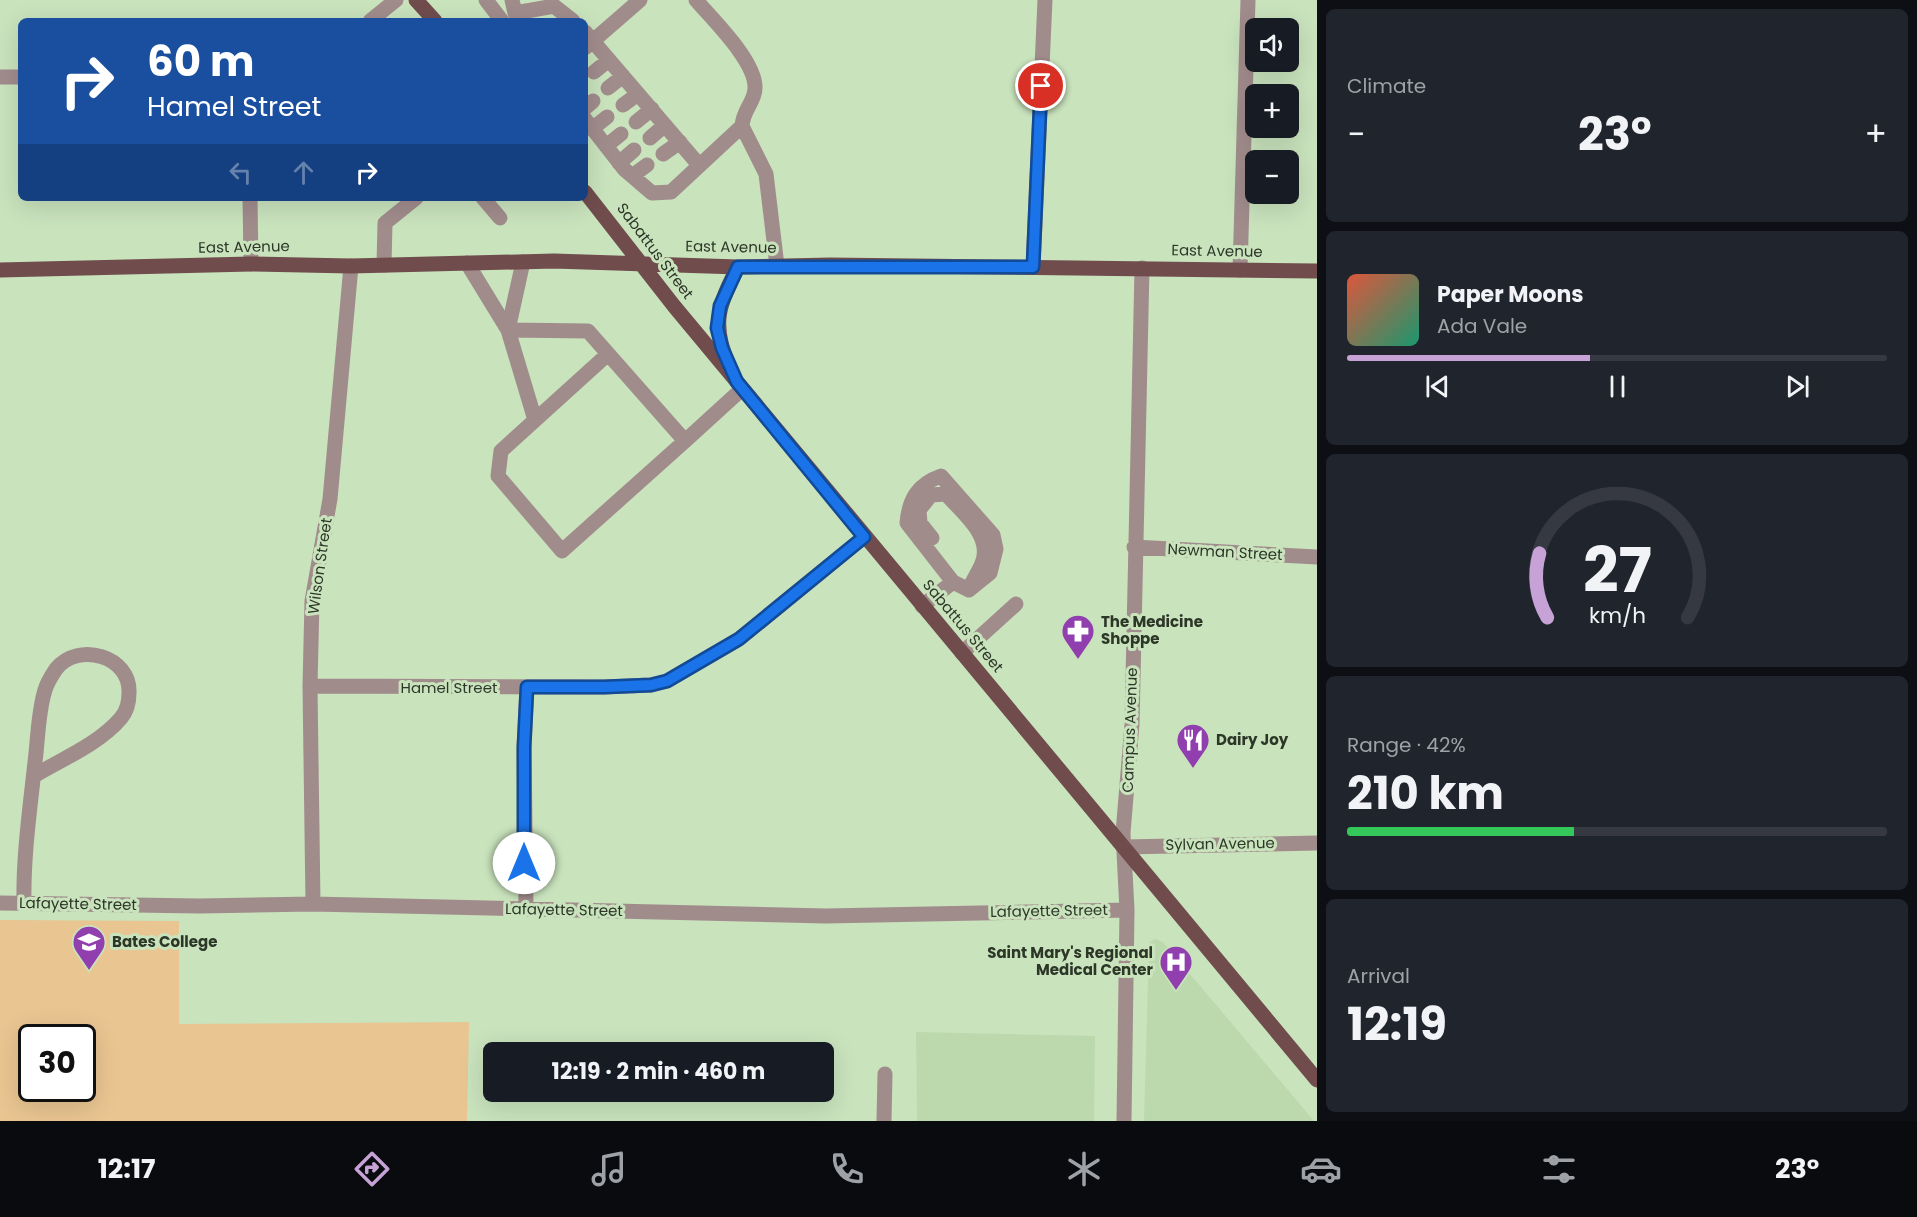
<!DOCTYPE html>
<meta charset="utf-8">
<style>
body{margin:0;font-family:Poppins,sans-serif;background:#20242c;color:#f1f3f6;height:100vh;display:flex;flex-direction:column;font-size:22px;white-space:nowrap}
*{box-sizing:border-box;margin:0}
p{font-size:20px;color:#9ea1a6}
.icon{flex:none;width:33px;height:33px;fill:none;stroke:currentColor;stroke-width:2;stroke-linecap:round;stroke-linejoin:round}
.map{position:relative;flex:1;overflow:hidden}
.panel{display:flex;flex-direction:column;gap:9px;padding:9px;background:#0d0f14;width:600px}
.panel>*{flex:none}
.top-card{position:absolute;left:18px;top:18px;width:570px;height:183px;border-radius:9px;box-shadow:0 6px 24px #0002;background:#1a4fa0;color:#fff;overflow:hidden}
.fabs{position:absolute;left:1245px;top:18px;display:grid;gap:12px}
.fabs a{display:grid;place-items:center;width:54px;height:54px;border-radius:9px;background:#171b24;box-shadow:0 6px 24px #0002;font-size:30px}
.speed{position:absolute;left:18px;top:1024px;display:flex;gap:12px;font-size:30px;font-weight:700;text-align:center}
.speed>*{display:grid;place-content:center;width:78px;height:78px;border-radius:50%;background:#171b24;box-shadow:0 6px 24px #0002;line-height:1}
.speed .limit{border:3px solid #111;border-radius:9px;background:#fff;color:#111}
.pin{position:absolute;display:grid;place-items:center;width:51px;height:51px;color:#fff;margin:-26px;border:3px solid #fff;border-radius:50%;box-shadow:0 2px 6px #0007}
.me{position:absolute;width:66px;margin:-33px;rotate:0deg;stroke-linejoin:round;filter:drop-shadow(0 0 4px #0008)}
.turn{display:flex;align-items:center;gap:21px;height:126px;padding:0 30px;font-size:27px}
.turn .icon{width:78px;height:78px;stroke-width:2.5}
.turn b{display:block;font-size:42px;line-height:51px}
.lanes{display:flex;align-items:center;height:57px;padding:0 30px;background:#0003;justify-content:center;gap:30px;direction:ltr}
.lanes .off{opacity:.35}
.big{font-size:45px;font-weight:700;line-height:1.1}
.panel .tile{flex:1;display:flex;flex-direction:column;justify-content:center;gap:9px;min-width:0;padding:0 21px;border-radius:9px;background:#20242c}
.panel .dial{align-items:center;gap:0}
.dial svg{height:156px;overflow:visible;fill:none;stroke:#363941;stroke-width:7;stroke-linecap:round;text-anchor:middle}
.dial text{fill:#f1f3f6;stroke:none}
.song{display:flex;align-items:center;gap:18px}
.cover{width:72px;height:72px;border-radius:9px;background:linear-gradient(135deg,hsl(10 70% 55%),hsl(160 70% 35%))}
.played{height:6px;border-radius:3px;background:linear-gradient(90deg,#c6a2d6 45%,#363941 45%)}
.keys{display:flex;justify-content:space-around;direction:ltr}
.heat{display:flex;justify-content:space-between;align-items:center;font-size:33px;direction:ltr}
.charge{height:9px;border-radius:4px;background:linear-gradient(90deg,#34c759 42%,#363941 0)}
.trip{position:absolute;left:483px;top:1042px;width:351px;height:60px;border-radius:9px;background:#171b24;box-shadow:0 6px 24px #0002;font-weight:700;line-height:60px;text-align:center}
.dock{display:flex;height:96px;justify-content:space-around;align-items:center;background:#090b0e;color:#9ea1a6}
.dock .icon{width:42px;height:42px}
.dock .on{color:#c6a2d6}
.dock b{font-size:27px;color:#f1f3f6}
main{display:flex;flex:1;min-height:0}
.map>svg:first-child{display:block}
.built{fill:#bbd9ad}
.pitch{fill:#e9c591;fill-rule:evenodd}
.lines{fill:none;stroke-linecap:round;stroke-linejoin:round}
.minor{stroke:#a18c8c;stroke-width:15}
.major{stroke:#704c4d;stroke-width:15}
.route-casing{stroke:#114b97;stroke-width:15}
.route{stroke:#1a73e8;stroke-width:10}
.labels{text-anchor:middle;stroke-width:6;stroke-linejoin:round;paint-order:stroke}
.street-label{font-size:15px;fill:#2d3728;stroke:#c9e3bd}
.poi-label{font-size:15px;font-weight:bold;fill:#2d3728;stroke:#c9e3bd;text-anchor:start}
</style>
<main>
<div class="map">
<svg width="1317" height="1121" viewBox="0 0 1317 1121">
<rect width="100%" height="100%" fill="#c9e3bd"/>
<!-- built -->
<path class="built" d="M1155,939L1163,942L1314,1121H1144L1149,947L1150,942Z
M916,1032L1095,1036L1094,1121H917Z"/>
<!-- pitch -->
<path class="pitch" d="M0,920L179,921V1024L469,1022L467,1121H0ZM32,1038H82V1089H32Z"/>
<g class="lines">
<!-- minor -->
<path class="minor" d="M486,0L502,21
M512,0L515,13L554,6L573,21
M696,0C712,19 756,61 755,88C755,102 743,109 742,126
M370,21L396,0
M585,32L699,165
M586,47L640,0
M594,72L609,60
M0,77H21
M608,88L623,76
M623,105L638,94
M585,108L593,101
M585,119L624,169L652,193L671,192L742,126L766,174L777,266
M636,122L652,109
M592,129L607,117
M650,138L665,125
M606,146L621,134
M663,154L680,142
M619,163L634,150
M632,176L647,165
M250,198L251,264
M483,198L500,218
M467,263L508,330L535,420
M384,265L385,223L416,198
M1033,267L1045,0
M1240,270L1248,0
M508,330L588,331L685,441L742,389
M508,330L523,262
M608,354L501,451L498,476L562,551L685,441
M941,476L993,535L996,549L990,573L969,590L953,582L907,523C909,499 918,484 941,476Z
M932,538L920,523L919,510L931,495L946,494C960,510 988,532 984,556C983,567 973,578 969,590
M1134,547L1317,557
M922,606L953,582
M962,653L1016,604
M310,686L604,687L651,685L667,681L739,639L864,537
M1123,847L1317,843
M0,903L200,906L313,904L826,916L1127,910
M24,903C23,857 30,808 35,762C38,739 38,712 45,690C47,683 52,675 56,669C78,641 131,656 129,693C129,702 127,711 121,718C99,744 62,759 34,776
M313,904L310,686L312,601L330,499L351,266
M526,909L524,747L527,687
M884,1121L885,1074
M1124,1121L1127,910L1123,833L1132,724L1142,268"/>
<!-- major -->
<path class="major" d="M416,0L435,21
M585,192L674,306L1317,1080
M0,270L251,264L351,266L554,261L738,267L830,265L1317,271
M729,366C711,325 718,305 738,267"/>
</g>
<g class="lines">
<defs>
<path id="route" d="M524,863V747L527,687H604L651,685L667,681L739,639L864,537L737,382L722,348L717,328L720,306L738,267H1033L1041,86"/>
</defs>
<!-- route casing -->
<use href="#route" class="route-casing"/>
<!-- route -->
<use href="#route" class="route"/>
</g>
<!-- icons -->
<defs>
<symbol id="pharmacy-pin" viewBox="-11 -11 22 30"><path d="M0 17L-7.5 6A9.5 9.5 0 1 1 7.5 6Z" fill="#913fae" stroke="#c9e3bd"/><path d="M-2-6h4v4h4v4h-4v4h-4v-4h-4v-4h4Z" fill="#fff"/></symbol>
<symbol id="restaurant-pin" viewBox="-11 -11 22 30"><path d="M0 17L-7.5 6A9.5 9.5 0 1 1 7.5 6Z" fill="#913fae" stroke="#c9e3bd"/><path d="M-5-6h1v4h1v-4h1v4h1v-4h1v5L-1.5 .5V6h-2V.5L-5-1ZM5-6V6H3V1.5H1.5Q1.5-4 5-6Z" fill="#fff"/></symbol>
<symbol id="university-pin" viewBox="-11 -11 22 30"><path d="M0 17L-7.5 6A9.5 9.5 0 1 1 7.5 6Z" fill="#913fae" stroke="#c9e3bd"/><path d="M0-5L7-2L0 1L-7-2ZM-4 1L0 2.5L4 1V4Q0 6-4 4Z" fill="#fff"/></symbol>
<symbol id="hospital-pin" viewBox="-11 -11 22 30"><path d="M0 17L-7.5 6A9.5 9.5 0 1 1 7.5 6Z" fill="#913fae" stroke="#c9e3bd"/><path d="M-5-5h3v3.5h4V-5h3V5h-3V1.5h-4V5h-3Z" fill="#fff"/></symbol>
</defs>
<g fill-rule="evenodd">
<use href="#pharmacy-pin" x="1059" y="612" width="38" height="52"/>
<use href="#restaurant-pin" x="1174" y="721" width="38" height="52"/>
<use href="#university-pin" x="70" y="923" width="38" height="52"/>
<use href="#hospital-pin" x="1157" y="943" width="38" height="52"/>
</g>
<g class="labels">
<!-- street labels -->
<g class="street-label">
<text transform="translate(244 247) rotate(-1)" y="5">East Avenue</text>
<text transform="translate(731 247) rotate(1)" y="5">East Avenue</text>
<text transform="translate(655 251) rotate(53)" y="5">Sabattus Street</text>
<text transform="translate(1217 251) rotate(1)" y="5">East Avenue</text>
<text transform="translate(1225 552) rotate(3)" y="5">Newman Street</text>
<text transform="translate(320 566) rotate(-82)" y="5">Wilson Street</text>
<text transform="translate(963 626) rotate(50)" y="5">Sabattus Street</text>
<text x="449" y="693">Hamel Street</text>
<text transform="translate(1130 730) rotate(-88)" y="5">Campus Avenue</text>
<text transform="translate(1220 844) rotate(-1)" y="5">Sylvan Avenue</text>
<text transform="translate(78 904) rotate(1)" y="5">Lafayette Street</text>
<text transform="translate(564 910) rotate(1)" y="5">Lafayette Street</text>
<text transform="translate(1049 911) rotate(-1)" y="5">Lafayette Street</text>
</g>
<!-- poi labels -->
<g class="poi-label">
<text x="1101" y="627">The Medicine<tspan x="1101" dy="17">Shoppe</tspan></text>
<text x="1216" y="745">Dairy Joy</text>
<text x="112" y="947">Bates College</text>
<text x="1153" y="958" text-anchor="end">Saint Mary's Regional<tspan x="1153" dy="17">Medical Center</tspan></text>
</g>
</g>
</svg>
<div class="fabs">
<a><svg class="icon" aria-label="sound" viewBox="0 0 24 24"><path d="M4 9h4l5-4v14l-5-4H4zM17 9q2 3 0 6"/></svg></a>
<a>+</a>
<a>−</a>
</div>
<div class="speed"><div class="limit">30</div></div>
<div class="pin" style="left:1041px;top:86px;background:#d93025"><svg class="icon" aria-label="arrive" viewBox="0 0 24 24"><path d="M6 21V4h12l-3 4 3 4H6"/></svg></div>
<svg class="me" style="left:524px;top:863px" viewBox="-20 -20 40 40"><circle r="19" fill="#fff"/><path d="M0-13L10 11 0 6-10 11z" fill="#1a73e8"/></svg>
<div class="trip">12:19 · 2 min · 460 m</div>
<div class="top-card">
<div class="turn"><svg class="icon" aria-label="right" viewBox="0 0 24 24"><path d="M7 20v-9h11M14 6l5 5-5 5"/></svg><div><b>60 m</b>Hamel Street</div></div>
<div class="lanes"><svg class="icon off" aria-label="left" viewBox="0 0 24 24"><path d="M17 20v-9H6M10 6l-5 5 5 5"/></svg><svg class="icon off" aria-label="ahead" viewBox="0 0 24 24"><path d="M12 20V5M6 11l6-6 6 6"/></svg><svg class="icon" aria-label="right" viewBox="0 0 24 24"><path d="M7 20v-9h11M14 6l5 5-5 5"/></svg></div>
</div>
</div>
<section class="panel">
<div class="tile"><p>Climate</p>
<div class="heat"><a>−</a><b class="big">23°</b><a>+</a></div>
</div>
<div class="tile">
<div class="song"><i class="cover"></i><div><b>Paper Moons</b><p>Ada Vale</p></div></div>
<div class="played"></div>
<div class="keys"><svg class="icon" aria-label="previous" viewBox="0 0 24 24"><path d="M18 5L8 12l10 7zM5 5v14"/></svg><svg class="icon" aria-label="pause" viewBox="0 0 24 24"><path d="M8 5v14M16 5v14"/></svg><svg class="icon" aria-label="next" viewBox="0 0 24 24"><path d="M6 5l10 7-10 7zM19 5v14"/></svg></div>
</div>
<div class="tile dial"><svg viewBox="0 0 100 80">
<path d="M14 69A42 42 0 1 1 86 69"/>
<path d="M14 69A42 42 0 0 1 10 36" stroke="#c6a2d6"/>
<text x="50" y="56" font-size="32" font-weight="700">27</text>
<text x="50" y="72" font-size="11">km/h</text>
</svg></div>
<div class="tile"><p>Range · 42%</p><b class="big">210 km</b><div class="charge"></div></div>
<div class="tile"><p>Arrival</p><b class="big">12:19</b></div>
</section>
</main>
<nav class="dock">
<b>12:17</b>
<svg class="icon on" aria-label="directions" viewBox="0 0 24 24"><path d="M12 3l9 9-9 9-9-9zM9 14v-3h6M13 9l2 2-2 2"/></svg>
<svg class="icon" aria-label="music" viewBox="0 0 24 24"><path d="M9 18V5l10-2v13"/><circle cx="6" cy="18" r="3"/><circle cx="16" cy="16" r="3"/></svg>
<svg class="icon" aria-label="phone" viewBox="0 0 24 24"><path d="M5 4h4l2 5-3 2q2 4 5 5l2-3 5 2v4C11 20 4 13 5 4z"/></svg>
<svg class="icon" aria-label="climate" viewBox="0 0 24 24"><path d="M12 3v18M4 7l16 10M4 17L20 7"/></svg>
<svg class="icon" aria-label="car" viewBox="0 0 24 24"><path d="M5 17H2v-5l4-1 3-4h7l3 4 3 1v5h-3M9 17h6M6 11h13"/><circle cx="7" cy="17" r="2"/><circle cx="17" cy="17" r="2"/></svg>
<svg class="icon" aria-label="filters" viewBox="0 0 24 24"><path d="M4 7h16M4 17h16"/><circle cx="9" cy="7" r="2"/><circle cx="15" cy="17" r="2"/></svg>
<b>23°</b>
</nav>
